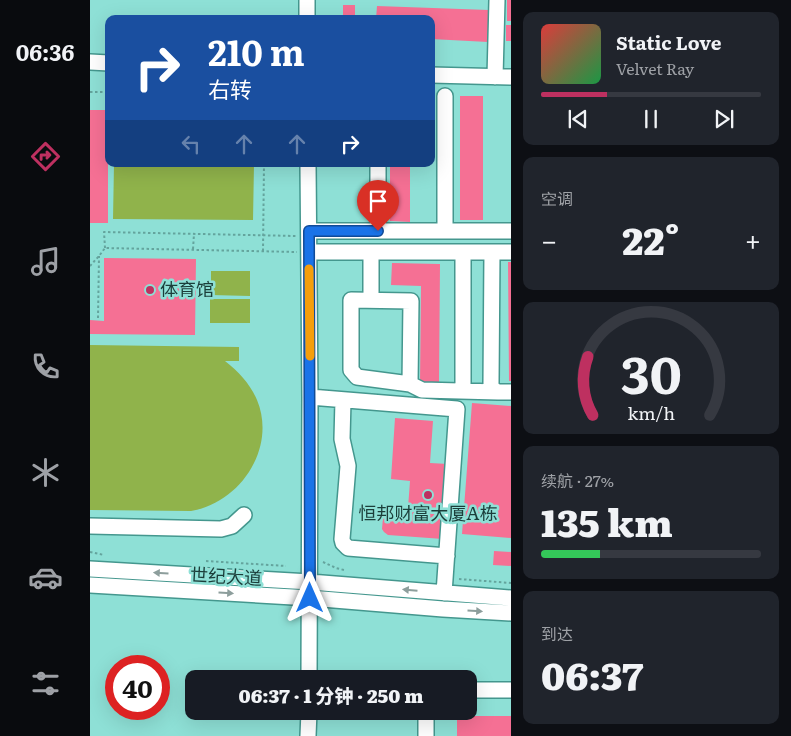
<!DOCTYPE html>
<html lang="zh">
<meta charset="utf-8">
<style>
body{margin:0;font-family:Literata,"Noto Sans SC",serif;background:#20242c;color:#f1f3f6;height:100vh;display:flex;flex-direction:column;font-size:19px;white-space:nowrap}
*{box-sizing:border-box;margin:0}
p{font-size:16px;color:#9ea1a6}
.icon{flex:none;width:28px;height:28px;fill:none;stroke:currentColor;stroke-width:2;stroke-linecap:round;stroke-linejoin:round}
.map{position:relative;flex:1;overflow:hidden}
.side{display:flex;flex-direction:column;gap:12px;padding:12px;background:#0d0f14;width:280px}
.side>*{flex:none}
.top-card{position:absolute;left:15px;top:15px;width:330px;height:152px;border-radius:10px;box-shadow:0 5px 20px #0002;background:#1a4fa0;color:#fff;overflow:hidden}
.speed{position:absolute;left:15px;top:655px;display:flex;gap:10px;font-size:25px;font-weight:700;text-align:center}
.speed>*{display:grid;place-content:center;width:65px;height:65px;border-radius:50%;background:#171b24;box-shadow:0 5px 20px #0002;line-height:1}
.speed .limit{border:8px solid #d22;background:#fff;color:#111}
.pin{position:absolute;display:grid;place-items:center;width:42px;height:42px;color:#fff;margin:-51px -21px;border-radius:50% 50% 50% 0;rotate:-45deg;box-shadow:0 0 5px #0007}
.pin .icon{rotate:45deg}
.me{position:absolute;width:55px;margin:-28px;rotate:0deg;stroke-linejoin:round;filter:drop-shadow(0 0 4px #0008)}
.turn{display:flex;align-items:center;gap:18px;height:105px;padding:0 20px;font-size:22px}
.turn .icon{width:65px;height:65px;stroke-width:2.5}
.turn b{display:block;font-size:35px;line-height:42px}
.lanes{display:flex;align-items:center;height:48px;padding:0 20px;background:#0003;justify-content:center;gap:25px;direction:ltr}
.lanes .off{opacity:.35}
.big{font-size:38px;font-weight:800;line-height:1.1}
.side .tile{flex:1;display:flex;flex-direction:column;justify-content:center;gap:8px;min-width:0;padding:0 18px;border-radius:10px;background:#20242c}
.side .dial{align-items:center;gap:0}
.dial svg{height:130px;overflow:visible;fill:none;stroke:#363941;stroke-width:7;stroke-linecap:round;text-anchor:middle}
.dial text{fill:#f1f3f6;stroke:none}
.song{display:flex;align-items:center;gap:15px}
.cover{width:60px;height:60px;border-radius:8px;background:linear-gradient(135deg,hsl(0 70% 55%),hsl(140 70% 35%))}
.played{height:5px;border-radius:2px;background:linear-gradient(90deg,#be3060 30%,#363941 30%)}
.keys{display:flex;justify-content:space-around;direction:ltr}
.heat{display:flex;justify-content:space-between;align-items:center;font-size:28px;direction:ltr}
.charge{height:8px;border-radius:4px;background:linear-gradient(90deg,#34c759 27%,#363941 0)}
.trip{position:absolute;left:95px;top:670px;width:292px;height:50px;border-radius:10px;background:#171b24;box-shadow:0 5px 20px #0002;font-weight:800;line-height:50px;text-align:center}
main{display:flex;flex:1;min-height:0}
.menu{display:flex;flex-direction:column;width:90px;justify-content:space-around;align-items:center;background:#090b0e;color:#9ea1a6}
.menu .icon{width:35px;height:35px}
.menu .on{color:#be3060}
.menu b{font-size:22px;color:#f1f3f6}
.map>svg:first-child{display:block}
.green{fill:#90b34b}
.building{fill:#f57094}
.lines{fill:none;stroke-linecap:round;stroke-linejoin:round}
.minor-casing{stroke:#44978e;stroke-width:18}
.path{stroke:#64a49d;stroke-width:2;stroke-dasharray:2.5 2.5;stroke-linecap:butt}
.minor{stroke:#fff;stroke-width:15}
.oneway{fill:#8d9e9c}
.route-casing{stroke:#114b97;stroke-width:12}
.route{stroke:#1a73e8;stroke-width:9}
.slow{stroke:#f59e0b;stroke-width:9}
.poi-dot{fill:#be3060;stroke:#8ee0d6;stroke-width:2}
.labels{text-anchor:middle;stroke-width:5;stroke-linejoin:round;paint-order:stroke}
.poi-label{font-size:18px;fill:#1b3e3a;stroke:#8ee0d6;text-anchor:start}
.street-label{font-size:18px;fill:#1b3e3a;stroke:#8ee0d6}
</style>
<main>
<nav class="menu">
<b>06:36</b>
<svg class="icon on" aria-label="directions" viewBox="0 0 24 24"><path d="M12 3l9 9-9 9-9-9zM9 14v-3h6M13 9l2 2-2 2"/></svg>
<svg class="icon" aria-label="music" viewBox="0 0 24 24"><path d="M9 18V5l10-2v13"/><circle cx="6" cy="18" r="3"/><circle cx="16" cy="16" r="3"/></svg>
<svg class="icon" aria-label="phone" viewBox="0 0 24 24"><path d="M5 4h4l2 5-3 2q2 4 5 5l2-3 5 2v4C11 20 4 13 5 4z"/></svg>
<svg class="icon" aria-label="climate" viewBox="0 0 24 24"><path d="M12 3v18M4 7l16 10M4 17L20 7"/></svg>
<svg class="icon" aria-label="car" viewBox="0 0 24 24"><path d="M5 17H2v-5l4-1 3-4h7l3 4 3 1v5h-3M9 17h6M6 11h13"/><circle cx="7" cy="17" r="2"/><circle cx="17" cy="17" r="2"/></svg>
<svg class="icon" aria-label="filters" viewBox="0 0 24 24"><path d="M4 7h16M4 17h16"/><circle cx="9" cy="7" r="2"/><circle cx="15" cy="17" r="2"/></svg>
</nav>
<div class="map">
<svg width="421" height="736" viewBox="0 0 421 736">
<rect width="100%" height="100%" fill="#8ee0d6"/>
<!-- green -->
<path class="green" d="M24,164H164L163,220L23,219Z
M121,271H160V296L121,295Z
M120,299H160V323H120Z
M0,345L149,347V361H135C149,372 160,384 167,400C187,448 150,503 101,511L0,510Z"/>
<!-- building -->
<path class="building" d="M417,0H421V21H417Z
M253,5H265V19H253Z
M287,6L399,10L398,42L341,39V19H286Z
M416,25H421V41H416Z
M370,96H393V220H370Z
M0,110H18V223H0Z
M300,164H320V222L300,221Z
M14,258L106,259L105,335L0,334V320L14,321Z
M418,262H421V381H419Z
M302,263L350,264L349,383H330L331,286L301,285Z
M382,403L421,406V538L372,534Z
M305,418L343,421L340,463L358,464L353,539L298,535L294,532L292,529L294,506L318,508L320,481L301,479Z
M404,551L421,552V566L403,565Z
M367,716H421V736H367Z"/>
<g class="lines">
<defs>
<path id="minor" d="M217,0V19
M0,62L19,63
M341,75L421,77
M405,77L407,0
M218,164L220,397L219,679
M219,231H421
M288,231V164
M355,231V96
M219,252H421
M373,252V391
M402,252L401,384L402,389L408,392H421
M281,300V252
M320,384L267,377L261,370V300L321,301L320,384L332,390L408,392
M220,397L367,409L354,593
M253,400L252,439L258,466L252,539L253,543L258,548L357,556
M0,526L131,529L142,526L154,515
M0,569L220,582L421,598
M0,585L220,598L353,609L421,613
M379,690H421
M336,711V736
M218,736L219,711"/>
</defs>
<!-- minor casing -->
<use href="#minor" class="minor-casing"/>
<!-- path -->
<path class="path" d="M0,92H19
M15,248L14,232L206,236
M103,249L104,234
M173,251L174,164
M0,266L9,256L15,248L207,252
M8,318L9,256
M0,552L14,555
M116,561L196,566
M233,562L246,568L254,570
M369,579L421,583"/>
<!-- minor -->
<use href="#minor" class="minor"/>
</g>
<!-- one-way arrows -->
<defs><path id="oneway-solid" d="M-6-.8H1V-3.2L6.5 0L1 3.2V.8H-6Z" transform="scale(1.25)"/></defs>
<g class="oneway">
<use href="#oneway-solid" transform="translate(71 573) rotate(-177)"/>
<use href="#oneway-solid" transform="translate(320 590) rotate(-175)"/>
<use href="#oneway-solid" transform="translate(136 593) rotate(3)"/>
<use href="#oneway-solid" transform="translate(385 611) rotate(3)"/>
</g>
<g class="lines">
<defs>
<path id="route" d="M220,598L219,231H288"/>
</defs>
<!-- route casing -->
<use href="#route" class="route-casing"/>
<!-- route -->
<use href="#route" class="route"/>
<!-- slow -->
<path class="slow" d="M219,269L220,356"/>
</g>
<!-- markers -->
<g class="poi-dot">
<circle cx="60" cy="290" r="5"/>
<circle cx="338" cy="495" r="5"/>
</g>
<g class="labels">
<!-- poi labels -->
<g class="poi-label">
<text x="70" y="296">体育馆</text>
<text x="338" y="520" text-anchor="middle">恒邦财富大厦A栋</text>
</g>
<!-- street labels -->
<g class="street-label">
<text transform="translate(136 577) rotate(3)" y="6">世纪大道</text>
</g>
</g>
</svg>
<div class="speed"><div class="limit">40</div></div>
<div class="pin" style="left:288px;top:231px;background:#d93025"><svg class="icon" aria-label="arrive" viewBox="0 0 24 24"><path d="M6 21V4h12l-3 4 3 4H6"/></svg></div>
<svg class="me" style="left:220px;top:598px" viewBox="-20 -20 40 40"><path d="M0-17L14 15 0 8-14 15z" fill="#1a73e8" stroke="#fff" stroke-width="4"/></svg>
<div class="trip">06:37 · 1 分钟 · 250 m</div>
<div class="top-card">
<div class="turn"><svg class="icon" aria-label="right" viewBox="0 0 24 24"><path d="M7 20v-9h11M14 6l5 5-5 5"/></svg><div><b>210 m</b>右转</div></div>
<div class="lanes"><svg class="icon off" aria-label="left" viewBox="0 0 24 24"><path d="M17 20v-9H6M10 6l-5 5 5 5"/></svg><svg class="icon off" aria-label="ahead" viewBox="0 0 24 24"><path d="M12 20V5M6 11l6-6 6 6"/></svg><svg class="icon off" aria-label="ahead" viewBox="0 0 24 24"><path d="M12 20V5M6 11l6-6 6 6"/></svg><svg class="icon" aria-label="right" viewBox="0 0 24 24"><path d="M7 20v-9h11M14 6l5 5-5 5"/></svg></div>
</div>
</div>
<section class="side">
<div class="tile">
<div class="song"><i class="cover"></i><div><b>Static Love</b><p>Velvet Ray</p></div></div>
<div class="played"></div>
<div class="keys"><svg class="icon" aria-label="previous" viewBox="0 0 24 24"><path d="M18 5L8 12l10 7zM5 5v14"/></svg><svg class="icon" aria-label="pause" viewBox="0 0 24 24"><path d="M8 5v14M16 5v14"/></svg><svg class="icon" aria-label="next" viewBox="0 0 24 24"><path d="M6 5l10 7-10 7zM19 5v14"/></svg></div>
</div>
<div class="tile"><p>空调</p>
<div class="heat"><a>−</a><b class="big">22°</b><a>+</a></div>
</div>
<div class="tile dial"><svg viewBox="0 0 100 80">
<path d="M14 69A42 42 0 1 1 86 69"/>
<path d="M14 69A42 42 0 0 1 11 33" stroke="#be3060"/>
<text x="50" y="56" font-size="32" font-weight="700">30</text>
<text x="50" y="72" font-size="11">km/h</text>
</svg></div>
<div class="tile"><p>续航 · 27%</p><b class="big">135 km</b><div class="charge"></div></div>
<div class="tile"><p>到达</p><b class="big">06:37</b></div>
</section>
</main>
